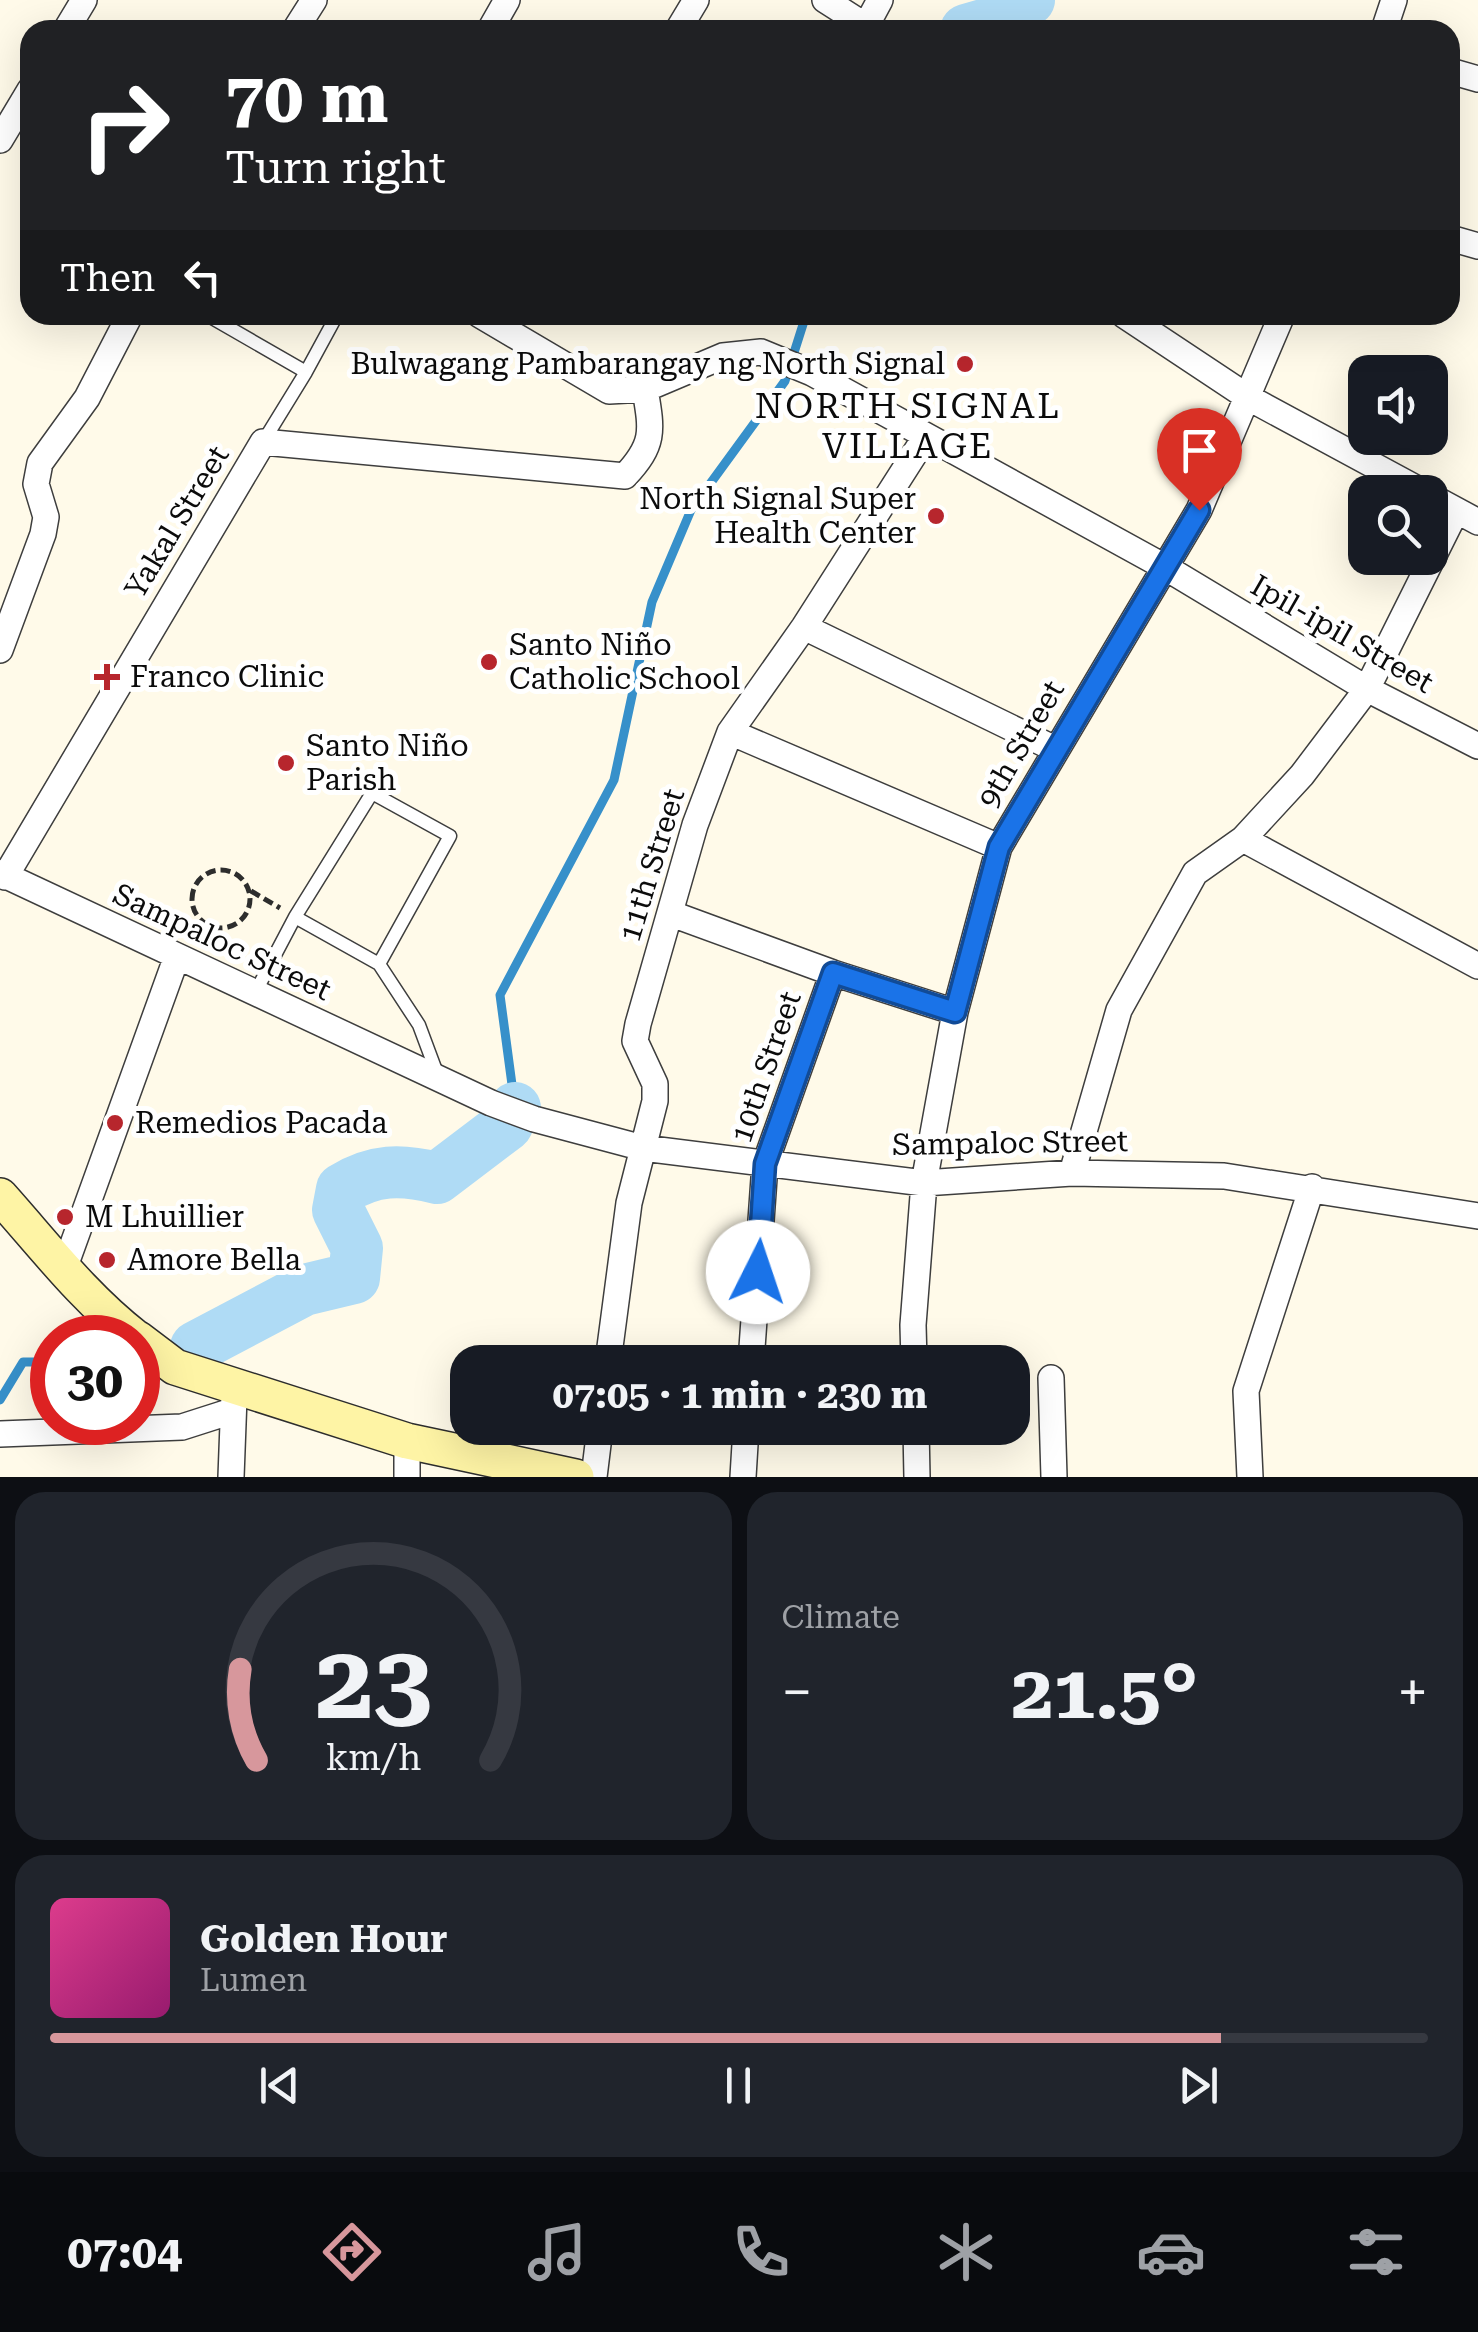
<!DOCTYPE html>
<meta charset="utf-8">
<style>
body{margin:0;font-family:"Roboto Serif",serif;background:#20242c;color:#f1f3f6;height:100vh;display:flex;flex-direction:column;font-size:38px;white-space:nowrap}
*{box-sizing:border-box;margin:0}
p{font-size:32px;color:#9ea1a6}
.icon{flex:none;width:55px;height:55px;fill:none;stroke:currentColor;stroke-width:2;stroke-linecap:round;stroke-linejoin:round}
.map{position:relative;height:1477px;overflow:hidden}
.side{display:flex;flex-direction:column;gap:15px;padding:15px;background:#0d0f14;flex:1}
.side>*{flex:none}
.top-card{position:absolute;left:20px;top:20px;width:1440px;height:305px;border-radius:30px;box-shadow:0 10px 40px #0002;background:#202124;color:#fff;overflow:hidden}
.tools{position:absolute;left:1348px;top:355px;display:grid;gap:20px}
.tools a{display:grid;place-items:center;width:100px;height:100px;border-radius:20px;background:#171b24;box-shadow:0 10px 40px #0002;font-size:50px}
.speed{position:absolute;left:30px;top:1315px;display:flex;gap:20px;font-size:50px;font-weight:700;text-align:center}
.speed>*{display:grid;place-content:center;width:130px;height:130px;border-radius:50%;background:#171b24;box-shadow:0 10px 40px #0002;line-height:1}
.speed .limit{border:15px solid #d22;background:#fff;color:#111}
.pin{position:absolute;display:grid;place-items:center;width:85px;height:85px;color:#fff;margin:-102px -42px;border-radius:50% 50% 50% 0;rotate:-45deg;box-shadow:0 0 10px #0007}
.pin .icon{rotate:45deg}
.me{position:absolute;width:110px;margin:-55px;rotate:4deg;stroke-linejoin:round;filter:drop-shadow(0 0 8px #0008)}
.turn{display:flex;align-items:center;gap:35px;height:210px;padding:0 40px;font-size:45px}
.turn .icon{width:130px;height:130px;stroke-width:2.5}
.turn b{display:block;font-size:70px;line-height:85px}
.then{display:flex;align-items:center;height:95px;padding:0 40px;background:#0003;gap:20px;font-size:38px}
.big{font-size:75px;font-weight:700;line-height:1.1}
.side .widget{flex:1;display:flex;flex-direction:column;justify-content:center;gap:15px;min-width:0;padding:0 35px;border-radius:30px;background:#20242c}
.side .dial{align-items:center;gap:0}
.dial svg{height:260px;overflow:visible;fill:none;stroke:#363941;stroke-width:7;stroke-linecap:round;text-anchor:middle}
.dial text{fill:#f1f3f6;stroke:none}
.song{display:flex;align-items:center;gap:30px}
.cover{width:120px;height:120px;border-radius:15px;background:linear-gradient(135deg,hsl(330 70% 55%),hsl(320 70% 35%))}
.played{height:10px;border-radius:5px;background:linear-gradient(90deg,#d7979c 85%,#363941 85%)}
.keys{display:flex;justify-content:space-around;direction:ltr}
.heat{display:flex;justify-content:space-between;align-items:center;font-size:55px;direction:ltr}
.side .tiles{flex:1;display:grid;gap:15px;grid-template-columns:1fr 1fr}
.widget:last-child{grid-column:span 2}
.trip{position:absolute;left:450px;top:1345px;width:580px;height:100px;border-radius:30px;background:#171b24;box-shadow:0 10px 40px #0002;font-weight:700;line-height:100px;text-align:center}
.tabs{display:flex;height:160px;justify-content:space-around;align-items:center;background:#090b0e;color:#9ea1a6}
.tabs .icon{width:70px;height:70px}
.tabs .active{color:#d7979c}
.tabs b{font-size:45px;color:#f1f3f6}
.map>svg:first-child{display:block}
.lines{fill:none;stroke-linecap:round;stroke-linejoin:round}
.stream{stroke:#3790ca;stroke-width:9}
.river{stroke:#afdbf5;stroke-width:52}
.service-casing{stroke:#3e3e3e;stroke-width:15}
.minor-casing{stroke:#3e3e3e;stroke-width:28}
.secondary-casing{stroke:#2d2d2d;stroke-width:38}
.path{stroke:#2d2d2d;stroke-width:5;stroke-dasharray:10 5;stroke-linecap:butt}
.service{stroke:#fff;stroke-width:12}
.minor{stroke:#fff;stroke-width:25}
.secondary{stroke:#fef4a5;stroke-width:35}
.route-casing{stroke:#114b97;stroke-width:25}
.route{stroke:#1a73e8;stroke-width:18}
.poi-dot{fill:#b7262d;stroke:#fff;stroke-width:4}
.labels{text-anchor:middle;stroke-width:10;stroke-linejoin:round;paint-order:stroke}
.poi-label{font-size:30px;fill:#0b0b0b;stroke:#fff;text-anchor:start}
.street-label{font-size:30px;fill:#0b0b0b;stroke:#fff}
.quarter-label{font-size:35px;letter-spacing:2.5px;fill:#0b0b0b;stroke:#fff}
</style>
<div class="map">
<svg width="1478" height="1477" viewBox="0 0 1478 1477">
<rect width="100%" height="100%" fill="#fffae9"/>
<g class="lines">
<!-- stream -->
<path class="stream" d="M515,1107L500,995L614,780L652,602L691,510L785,381L806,315
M0,1400L23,1362H52"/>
<!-- river -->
<path class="river" d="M966,30L997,21L1029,0
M196,1347L304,1290L354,1278L357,1248L338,1210L342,1189C374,1169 401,1169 437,1178L507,1125L515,1108"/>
<defs>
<path id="service" d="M207,315L306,372L263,442
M306,372L337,315
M379,964L419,1025L438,1076
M255,993L295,917L372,793L450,836L379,964L295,917"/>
<path id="minor" d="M825,0L872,30
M866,26L880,0
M66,30L84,0
M295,30L314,0
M490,30L507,0
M678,30L696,0
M1384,30L1394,0
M1450,71L1478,79
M0,140L30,90
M1450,238L1478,246
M480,315L609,391L645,389L723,356L761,352L812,373L1163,566L1367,689L1478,746
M1124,315L1249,398L1423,492
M1430,496L1478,522
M804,627L1055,749
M0,650L43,534L46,517L36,484L40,463L87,398L130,315
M730,732L999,847
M1243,839L1478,966
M0,873L491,1103L534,1119L643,1148L924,1183L1072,1173L1224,1176L1478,1216
M5,877L263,442L625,476C655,444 652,431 645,389
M672,914L833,973L955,1012
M1072,1173L1119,1010L1195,873L1243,839L1302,775L1367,689L1456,511
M64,1269L177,956
M608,1362L629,1203L655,1101V1084L635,1041L638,1024L695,825L730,732L804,627L926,436
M751,1362L765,1164L833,973
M914,1362L913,1325L924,1183L955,1012L999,847L1199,510L1282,315
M1051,1378L1054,1477
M916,1428L917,1477
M0,1434L182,1427L232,1411
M407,1441V1477
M231,1477L234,1397
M594,1477L600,1428
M743,1477L746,1428
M1250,1477L1246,1391L1312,1187"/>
<path id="secondary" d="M0,1196C43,1244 84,1298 136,1338
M138,1339L175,1367L407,1441L576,1477"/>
</defs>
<!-- service casing -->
<use href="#service" class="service-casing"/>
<!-- minor casing -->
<use href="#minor" class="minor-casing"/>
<!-- secondary casing -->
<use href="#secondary" class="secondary-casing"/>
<!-- path -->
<path class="path" d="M192 899a29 29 0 1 1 58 0a29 29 0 1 1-58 0Z
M251,891L280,908"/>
<!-- service -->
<use href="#service" class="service"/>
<!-- minor -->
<use href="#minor" class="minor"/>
<!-- secondary -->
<use href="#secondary" class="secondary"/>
</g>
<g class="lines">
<defs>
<path id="route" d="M758,1272L765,1164L833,973L955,1012L999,847L1199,510"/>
</defs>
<!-- route casing -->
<use href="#route" class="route-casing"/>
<!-- route -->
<use href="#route" class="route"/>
</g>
<!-- markers -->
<g class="poi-dot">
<circle cx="965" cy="364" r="10"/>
<circle cx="936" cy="516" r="10"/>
<circle cx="489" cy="662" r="10"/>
<path d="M102 662h10v10h10v10h-10v10h-10v-10h-10v-10h10z"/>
<circle cx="286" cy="763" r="10"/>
<circle cx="115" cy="1123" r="10"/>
<circle cx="65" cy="1217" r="10"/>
<circle cx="107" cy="1260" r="10"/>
</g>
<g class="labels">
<!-- poi labels -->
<g class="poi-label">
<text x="945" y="374" text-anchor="end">Bulwagang Pambarangay ng North Signal</text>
<text x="916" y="509" text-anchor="end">North Signal Super<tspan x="916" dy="34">Health Center</tspan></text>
<text x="509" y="655">Santo Niño<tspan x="509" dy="34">Catholic School</tspan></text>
<text x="130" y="687">Franco Clinic</text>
<text x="306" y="756">Santo Niño<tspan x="306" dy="34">Parish</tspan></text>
<text x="135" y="1133">Remedios Pacada</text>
<text x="85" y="1227">M Lhuillier</text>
<text x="127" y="1270">Amore Bella</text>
</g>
<!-- street labels -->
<g class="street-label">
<text transform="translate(177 522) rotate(-59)" y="10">Yakal Street</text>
<text transform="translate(1342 634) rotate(30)" y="10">Ipil-ipil Street</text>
<text transform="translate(1021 744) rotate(-60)" y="10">9th Street</text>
<text transform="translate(652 865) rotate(-73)" y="10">11th Street</text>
<text transform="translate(222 942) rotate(25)" y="10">Sampaloc Street</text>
<text transform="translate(766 1067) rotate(-71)" y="10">10th Street</text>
<text transform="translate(1010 1143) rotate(-1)" y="10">Sampaloc Street</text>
</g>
<!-- quarter labels -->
<g class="quarter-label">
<text x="908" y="418">NORTH SIGNAL<tspan x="908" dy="40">VILLAGE</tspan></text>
</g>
</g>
</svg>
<div class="tools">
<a><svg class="icon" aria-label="sound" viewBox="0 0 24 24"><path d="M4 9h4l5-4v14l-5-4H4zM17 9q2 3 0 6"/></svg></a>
<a><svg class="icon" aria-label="search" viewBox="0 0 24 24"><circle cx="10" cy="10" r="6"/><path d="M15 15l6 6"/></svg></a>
</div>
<div class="speed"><div class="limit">30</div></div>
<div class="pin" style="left:1199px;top:510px;background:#d93025"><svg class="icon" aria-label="arrive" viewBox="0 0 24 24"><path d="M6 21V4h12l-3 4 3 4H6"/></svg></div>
<svg class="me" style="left:758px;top:1272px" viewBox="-20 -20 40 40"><circle r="19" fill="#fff"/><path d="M0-13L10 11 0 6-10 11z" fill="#1a73e8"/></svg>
<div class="trip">07:05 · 1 min · 230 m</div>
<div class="top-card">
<div class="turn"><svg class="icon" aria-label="right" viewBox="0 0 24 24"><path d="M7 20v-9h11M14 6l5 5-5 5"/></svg><div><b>70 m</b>Turn right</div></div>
<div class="then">Then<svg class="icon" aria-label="left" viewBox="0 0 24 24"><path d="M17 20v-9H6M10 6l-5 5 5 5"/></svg></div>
</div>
</div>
<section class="side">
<div class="tiles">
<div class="widget dial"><svg viewBox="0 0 100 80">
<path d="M14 69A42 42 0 1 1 86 69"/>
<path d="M14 69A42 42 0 0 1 9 41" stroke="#d7979c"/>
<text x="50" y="56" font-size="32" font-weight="700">23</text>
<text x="50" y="72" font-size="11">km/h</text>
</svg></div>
<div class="widget"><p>Climate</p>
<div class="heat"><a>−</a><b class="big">21.5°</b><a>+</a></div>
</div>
<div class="widget">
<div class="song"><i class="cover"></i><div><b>Golden Hour</b><p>Lumen</p></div></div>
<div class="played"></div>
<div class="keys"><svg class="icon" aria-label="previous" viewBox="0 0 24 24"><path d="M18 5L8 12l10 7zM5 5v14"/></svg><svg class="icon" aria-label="pause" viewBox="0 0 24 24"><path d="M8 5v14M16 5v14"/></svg><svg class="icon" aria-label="next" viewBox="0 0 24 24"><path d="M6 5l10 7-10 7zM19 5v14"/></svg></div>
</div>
</div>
</section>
<nav class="tabs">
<b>07:04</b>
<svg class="icon active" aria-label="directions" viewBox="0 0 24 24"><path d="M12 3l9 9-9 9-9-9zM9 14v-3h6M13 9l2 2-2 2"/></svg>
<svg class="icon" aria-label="music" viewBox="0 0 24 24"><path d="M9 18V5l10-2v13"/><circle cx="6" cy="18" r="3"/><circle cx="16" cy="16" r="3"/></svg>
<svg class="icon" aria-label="phone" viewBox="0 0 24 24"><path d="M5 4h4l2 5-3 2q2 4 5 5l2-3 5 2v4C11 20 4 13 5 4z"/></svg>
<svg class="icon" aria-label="climate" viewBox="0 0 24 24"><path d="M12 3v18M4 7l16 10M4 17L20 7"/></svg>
<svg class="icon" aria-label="car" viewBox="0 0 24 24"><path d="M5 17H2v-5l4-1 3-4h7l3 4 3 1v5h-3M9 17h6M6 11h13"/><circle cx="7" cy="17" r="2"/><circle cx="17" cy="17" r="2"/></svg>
<svg class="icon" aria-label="filters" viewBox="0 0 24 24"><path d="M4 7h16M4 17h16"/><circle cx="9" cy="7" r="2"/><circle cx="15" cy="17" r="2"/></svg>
</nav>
